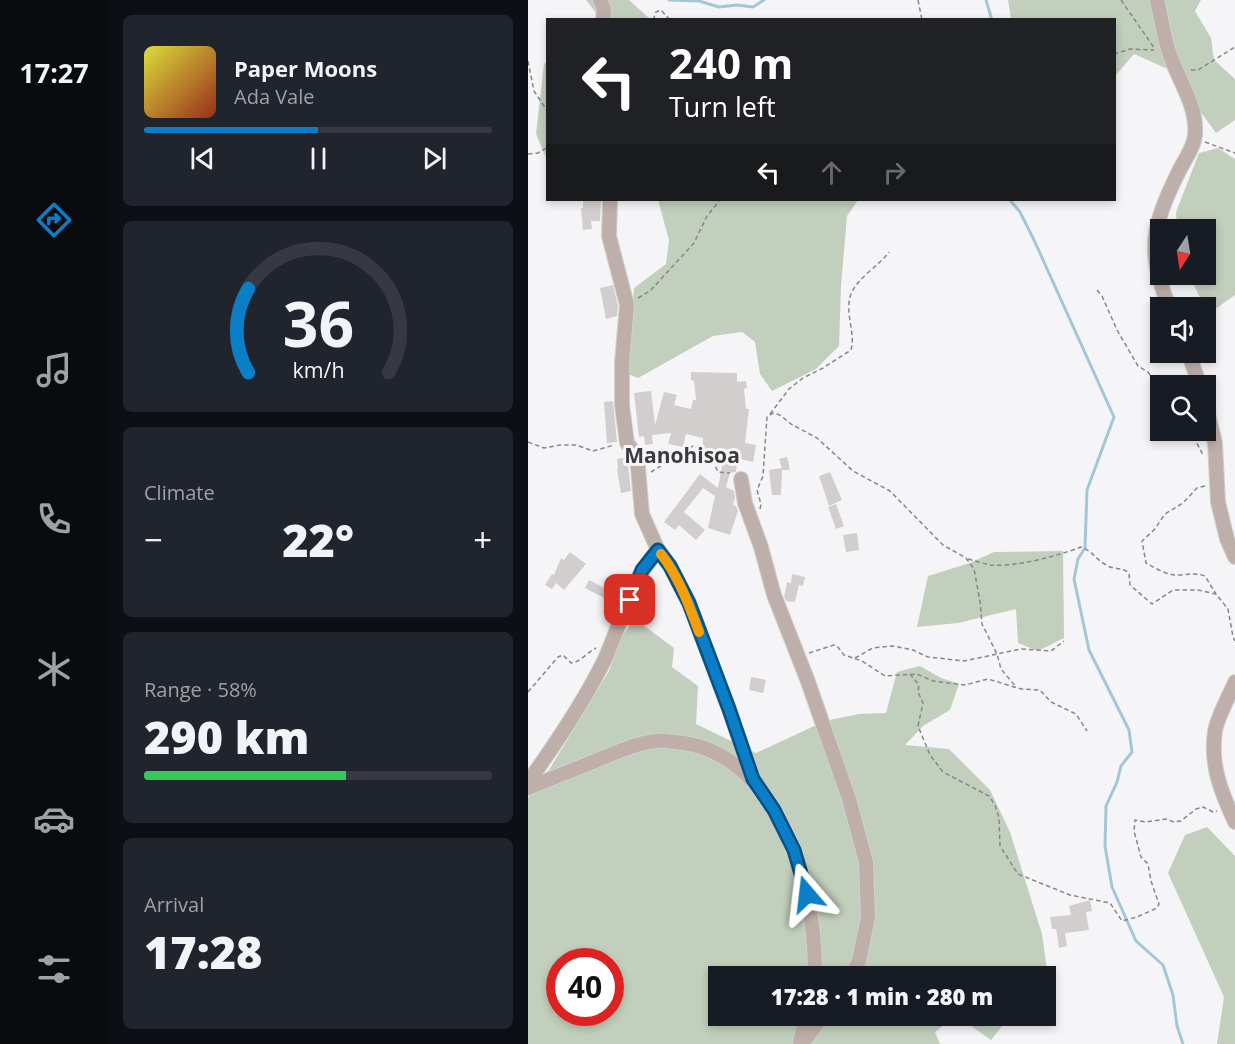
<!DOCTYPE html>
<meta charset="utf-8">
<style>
body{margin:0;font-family:"Open Sans",sans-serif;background:#20242c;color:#f1f3f6;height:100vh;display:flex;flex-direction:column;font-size:22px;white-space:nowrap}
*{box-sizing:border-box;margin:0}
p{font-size:20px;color:#9ea1a6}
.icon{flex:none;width:33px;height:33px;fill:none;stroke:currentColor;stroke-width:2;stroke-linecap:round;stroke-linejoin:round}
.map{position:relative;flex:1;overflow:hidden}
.side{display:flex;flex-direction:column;gap:15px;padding:15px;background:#0d0f14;width:420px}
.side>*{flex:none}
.hud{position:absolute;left:18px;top:18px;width:570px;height:183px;border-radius:0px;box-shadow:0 3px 9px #0003;background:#202124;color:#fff;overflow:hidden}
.needle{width:39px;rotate:192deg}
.buttons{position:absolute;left:622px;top:219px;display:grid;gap:12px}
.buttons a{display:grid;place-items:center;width:66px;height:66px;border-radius:0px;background:#171b24;box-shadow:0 3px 9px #0003;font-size:30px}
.speed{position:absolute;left:18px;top:948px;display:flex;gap:12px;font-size:30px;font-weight:700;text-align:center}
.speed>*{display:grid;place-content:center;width:78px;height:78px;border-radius:50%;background:#171b24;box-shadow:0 3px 9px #0003;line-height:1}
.speed .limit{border:9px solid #d22;background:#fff;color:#111}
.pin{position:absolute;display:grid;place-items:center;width:51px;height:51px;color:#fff;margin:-26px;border-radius:12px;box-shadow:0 3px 9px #0006}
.me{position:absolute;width:66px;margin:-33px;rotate:343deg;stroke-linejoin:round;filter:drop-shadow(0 0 4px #0008)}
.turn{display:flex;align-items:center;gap:21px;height:126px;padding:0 24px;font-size:27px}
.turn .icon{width:78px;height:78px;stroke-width:2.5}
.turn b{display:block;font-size:42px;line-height:51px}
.lanes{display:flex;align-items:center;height:57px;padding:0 24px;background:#0003;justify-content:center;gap:30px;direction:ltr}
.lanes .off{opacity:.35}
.big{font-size:45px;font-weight:800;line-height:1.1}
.side .widget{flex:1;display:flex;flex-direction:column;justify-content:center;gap:9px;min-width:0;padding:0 21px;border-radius:9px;background:#20242c}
.side .dial{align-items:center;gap:0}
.dial svg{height:156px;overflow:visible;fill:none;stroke:#363941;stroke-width:7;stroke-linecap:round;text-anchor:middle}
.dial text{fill:#f1f3f6;stroke:none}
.song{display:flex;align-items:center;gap:18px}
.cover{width:72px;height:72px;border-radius:9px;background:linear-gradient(135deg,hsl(60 70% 55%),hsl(10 70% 35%))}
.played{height:6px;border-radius:3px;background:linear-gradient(90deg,#0b7ec8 50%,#363941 50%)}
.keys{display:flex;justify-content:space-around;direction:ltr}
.heat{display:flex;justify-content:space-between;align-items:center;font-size:33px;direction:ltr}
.charge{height:9px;border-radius:4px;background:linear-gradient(90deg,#34c759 58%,#363941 0)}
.trip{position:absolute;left:180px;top:966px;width:348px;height:60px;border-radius:0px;background:#171b24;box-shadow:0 3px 9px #0003;font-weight:800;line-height:60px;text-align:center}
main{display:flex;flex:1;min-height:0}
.menu{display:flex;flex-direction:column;width:108px;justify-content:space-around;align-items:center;background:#090b0e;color:#9ea1a6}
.menu .icon{width:42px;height:42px}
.menu .current{color:#0b7ec8}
.menu b{font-size:27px;color:#f1f3f6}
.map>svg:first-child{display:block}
.green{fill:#c2cfbc;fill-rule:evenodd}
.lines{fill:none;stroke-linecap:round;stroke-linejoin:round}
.stream{stroke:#a4c7d6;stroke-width:3}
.building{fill:#d2cecd}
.minor-casing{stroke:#d1d1d3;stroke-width:16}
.path{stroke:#878789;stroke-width:1.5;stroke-dasharray:4.5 3;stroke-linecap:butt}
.minor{stroke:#bfafaa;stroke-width:14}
.route-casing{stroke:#075282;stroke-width:15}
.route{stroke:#0b7ec8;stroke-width:10}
.slow{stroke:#f59e0b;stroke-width:10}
.labels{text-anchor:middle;stroke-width:6;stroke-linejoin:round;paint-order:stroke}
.quarter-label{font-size:21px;font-weight:bold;fill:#3b3b3d;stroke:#f5f5f8}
</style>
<main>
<nav class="menu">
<b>17:27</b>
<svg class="icon current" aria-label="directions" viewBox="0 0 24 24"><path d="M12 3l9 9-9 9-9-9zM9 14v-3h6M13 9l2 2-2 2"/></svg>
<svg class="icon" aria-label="music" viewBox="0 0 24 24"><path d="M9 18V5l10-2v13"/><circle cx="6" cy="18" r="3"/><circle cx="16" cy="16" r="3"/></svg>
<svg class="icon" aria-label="phone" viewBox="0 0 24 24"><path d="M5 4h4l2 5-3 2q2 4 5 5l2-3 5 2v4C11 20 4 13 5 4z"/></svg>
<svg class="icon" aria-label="climate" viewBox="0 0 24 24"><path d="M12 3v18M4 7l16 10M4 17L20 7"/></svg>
<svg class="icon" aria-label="car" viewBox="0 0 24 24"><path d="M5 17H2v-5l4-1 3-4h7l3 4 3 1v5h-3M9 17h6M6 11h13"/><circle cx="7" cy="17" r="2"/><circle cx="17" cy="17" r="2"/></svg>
<svg class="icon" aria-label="filters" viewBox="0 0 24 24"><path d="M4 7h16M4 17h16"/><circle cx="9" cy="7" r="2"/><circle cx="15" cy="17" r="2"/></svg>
</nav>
<section class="side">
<div class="widget">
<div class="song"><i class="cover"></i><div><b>Paper Moons</b><p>Ada Vale</p></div></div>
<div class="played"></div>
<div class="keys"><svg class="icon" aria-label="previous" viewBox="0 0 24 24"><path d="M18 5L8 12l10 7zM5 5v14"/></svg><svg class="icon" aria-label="pause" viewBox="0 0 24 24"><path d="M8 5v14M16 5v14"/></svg><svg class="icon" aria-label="next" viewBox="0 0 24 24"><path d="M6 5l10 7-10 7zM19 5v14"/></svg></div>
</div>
<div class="widget dial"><svg viewBox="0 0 100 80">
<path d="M14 69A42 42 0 1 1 86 69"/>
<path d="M14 69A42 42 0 0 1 14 26" stroke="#0b7ec8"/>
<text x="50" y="56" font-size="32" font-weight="700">36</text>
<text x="50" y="72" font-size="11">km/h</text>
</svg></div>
<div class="widget"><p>Climate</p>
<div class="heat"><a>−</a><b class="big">22°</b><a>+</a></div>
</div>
<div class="widget"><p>Range · 58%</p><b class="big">290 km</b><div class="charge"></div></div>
<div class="widget"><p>Arrival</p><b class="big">17:28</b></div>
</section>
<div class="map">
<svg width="707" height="1044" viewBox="0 0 707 1044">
<rect width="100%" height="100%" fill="#f5f5f8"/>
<!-- green -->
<path class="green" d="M58,0H101L122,19H73Z
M480,0H673L667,11L683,38L686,60L707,79V120L688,133L642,70L606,54L587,76L586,20L483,19Z
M19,61V160L8,134L16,64Z
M690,148L707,159V295L680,314L661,275L678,274V230L649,229L648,212L671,153Z
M130,200H330L319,216L313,286L311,346L288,369L244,391L232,374L227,342L214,332L185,336L110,378L100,374L106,288L138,264L141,240Z
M535,551L536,638L510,651L490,643L488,609L430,623L389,627L400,576L442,563L466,552Z
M107,619L146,648L144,667L170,686L168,724L228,753L297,721L331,714L358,713L369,672L392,666L413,678L431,684L422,710L395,726L377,745L421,749L462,790L482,832L514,934L521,985L518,988V976H190V1016H428L407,1032L412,1044H0V798L16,778L81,671L94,636ZM32,962H82V1012H32Z
M679,827L707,856V1044H689L696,997L640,873L657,835Z
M429,1016H482L463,1040Z"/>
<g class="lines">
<!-- stream -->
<path class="stream" d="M141,0L171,1L191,7L209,5L225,7L236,0
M458,0L464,20
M482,200L492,212L506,240L586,417L559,490L557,548L550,559L546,579L561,650L601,730L604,752L593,766L589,782L578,806L577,846L584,887L608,941L635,965L645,995L649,1026L655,1044"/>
</g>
<!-- building -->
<path class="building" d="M55,200H73L72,221H63L64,229L55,230L53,208H55Z
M85,285L90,306L89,316L78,319L72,288Z
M163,372L209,373V382L218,381L219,388L216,389L218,409H221L217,443L228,445L225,462L213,459L212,464H209L208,472L202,473L198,487L206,491L207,498L205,505L208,506L210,511L202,535L180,528L187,496L175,488L156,512L177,530L168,540L151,525L147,530L136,522L172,474L190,488L195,461L194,459L174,458L175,438L158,434L155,447L140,444L143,433L124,435L125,444L117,445L116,436L111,437L106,393L123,391L127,425L136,392L149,395L146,405L163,409L165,400H168L166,381L163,380Z
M85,401L89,442L79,443L76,402Z
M99,457L103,491L93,493L89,469L90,468L89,459Z
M259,457L262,470H254L253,495H244L241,470L254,468L251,459Z
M302,472L314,500L301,506L291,476Z
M308,504L316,526L308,529L300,507Z
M329,533L331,550L318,552L315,535Z
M42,552L58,564L36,590L28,583L24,589L17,585L24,574L26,575L33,558L36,560Z
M264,574L277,577L275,586L271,585L267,602L258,601L256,597L259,582L263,583Z
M61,580L80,590L76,598L57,588Z
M223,677L238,680L235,693L221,690Z
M562,900L564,911L558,912L561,930L537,933L539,946L531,948L528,929H524L522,917L543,915L541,906Z"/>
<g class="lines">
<defs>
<path id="minor" d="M72,0L76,9L75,20
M629,0C633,16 635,33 640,49C648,77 670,105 667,135C666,148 655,162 650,173C625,224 617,253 642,308
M82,200L81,236L99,305L94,362V405L99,443L109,456L114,514L130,550L142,566L161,603L201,709L225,779
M660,352L672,386
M678,406L687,443L690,502L699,539L707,557
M213,479L217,503L233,547L246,595L279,679L321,799L338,862L340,917L331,961L323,976
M707,682C701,697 690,715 687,731C682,765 693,792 707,822
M0,782C29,742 54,705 76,661C92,626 104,578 130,550
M0,788C24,778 48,769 72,759C90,752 108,743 128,741C134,740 140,741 146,742C224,747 264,827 279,895C285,922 287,949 287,976
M272,1042L278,1016
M274,1044L295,1016"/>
</defs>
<!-- minor casing -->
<use href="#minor" class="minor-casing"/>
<!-- path -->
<path class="path" d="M390,0L394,20
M593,0L627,49
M125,20L128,12L133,10L142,20
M586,54L602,49L626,50
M0,61L6,91L20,112
M663,70H670L707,47
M677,142L707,153
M0,154L10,153L20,147
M569,290L574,296L589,330L610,366L620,372L633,391
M110,298L122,291L166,243L179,216L192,200
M242,414L261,389L275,378L295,368L323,350C328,332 316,313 323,294C330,277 351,266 361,252
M662,430L675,455
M0,442L16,448L32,445H48L65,451L86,445
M123,472L165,446L169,448L172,457L186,463L190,472L202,473
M677,486L669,488L655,503L637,514L626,530L614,541L618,563C627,568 638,575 649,575C660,575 666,572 677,576L688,594
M232,509L233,504L229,490L235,476L239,417L245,413L252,415L263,424L289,438L325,471L362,491L415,545L438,558L446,569L452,601L454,624L469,654L473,669L488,687
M440,559C448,561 456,564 463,565C489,567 529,556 553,547C564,551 568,559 578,565C585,570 594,567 601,573L602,585L624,604L645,590H670L688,594L700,609L705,637L707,641
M281,653L306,645L309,646L316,655L334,661L357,676L389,674L405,681L437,685L460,679L493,689L512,690L523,702L548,714L559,731
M327,658L345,648L365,646L385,650L400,657L436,661L493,649L523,651L536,641
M382,674L391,685L390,692L395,703L390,726L402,755L415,772L461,796L467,805L471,818L472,846L490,874L542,895L582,903L594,921L609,917L629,908L631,904L623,881L620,864L613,857L606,831L607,820L618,822L638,819L646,822L653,821L668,809L675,807L685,812L689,811
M0,692L30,657L35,655L43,663C51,663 60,652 68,648"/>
<!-- minor -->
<use href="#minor" class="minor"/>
</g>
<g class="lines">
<defs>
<path id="route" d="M102,600L114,570L130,550L142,566L161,603L201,709L225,779L246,810L266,850L279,894"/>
</defs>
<!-- route casing -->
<use href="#route" class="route-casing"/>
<!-- route -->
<use href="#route" class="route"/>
<!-- slow -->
<path class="slow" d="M133,554C151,577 161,605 171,632"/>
</g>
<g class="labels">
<!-- quarter labels -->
<g class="quarter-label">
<text x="154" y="463">Manohisoa</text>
</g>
</g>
</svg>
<div class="buttons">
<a><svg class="needle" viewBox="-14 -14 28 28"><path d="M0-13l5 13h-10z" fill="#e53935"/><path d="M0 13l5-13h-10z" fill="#9ea1a6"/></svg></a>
<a><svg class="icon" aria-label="sound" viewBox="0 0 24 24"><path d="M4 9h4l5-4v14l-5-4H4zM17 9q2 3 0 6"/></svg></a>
<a><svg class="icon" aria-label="search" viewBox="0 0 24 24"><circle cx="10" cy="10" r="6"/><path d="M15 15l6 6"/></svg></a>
</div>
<div class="speed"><div class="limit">40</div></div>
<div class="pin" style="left:102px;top:600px;background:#d93025"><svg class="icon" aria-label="arrive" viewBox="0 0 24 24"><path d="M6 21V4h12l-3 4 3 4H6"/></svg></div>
<svg class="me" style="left:279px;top:894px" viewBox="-20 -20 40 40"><path d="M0-17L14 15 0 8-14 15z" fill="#0b7ec8" stroke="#fff" stroke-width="4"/></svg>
<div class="trip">17:28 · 1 min · 280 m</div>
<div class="hud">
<div class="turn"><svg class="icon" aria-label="left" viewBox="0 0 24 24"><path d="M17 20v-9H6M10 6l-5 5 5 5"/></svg><div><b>240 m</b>Turn left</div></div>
<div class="lanes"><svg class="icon" aria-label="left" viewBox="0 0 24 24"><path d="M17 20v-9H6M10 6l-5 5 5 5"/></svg><svg class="icon off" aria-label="ahead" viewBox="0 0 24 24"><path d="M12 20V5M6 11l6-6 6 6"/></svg><svg class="icon off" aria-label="right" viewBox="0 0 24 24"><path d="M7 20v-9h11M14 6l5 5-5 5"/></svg></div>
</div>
</div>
</main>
